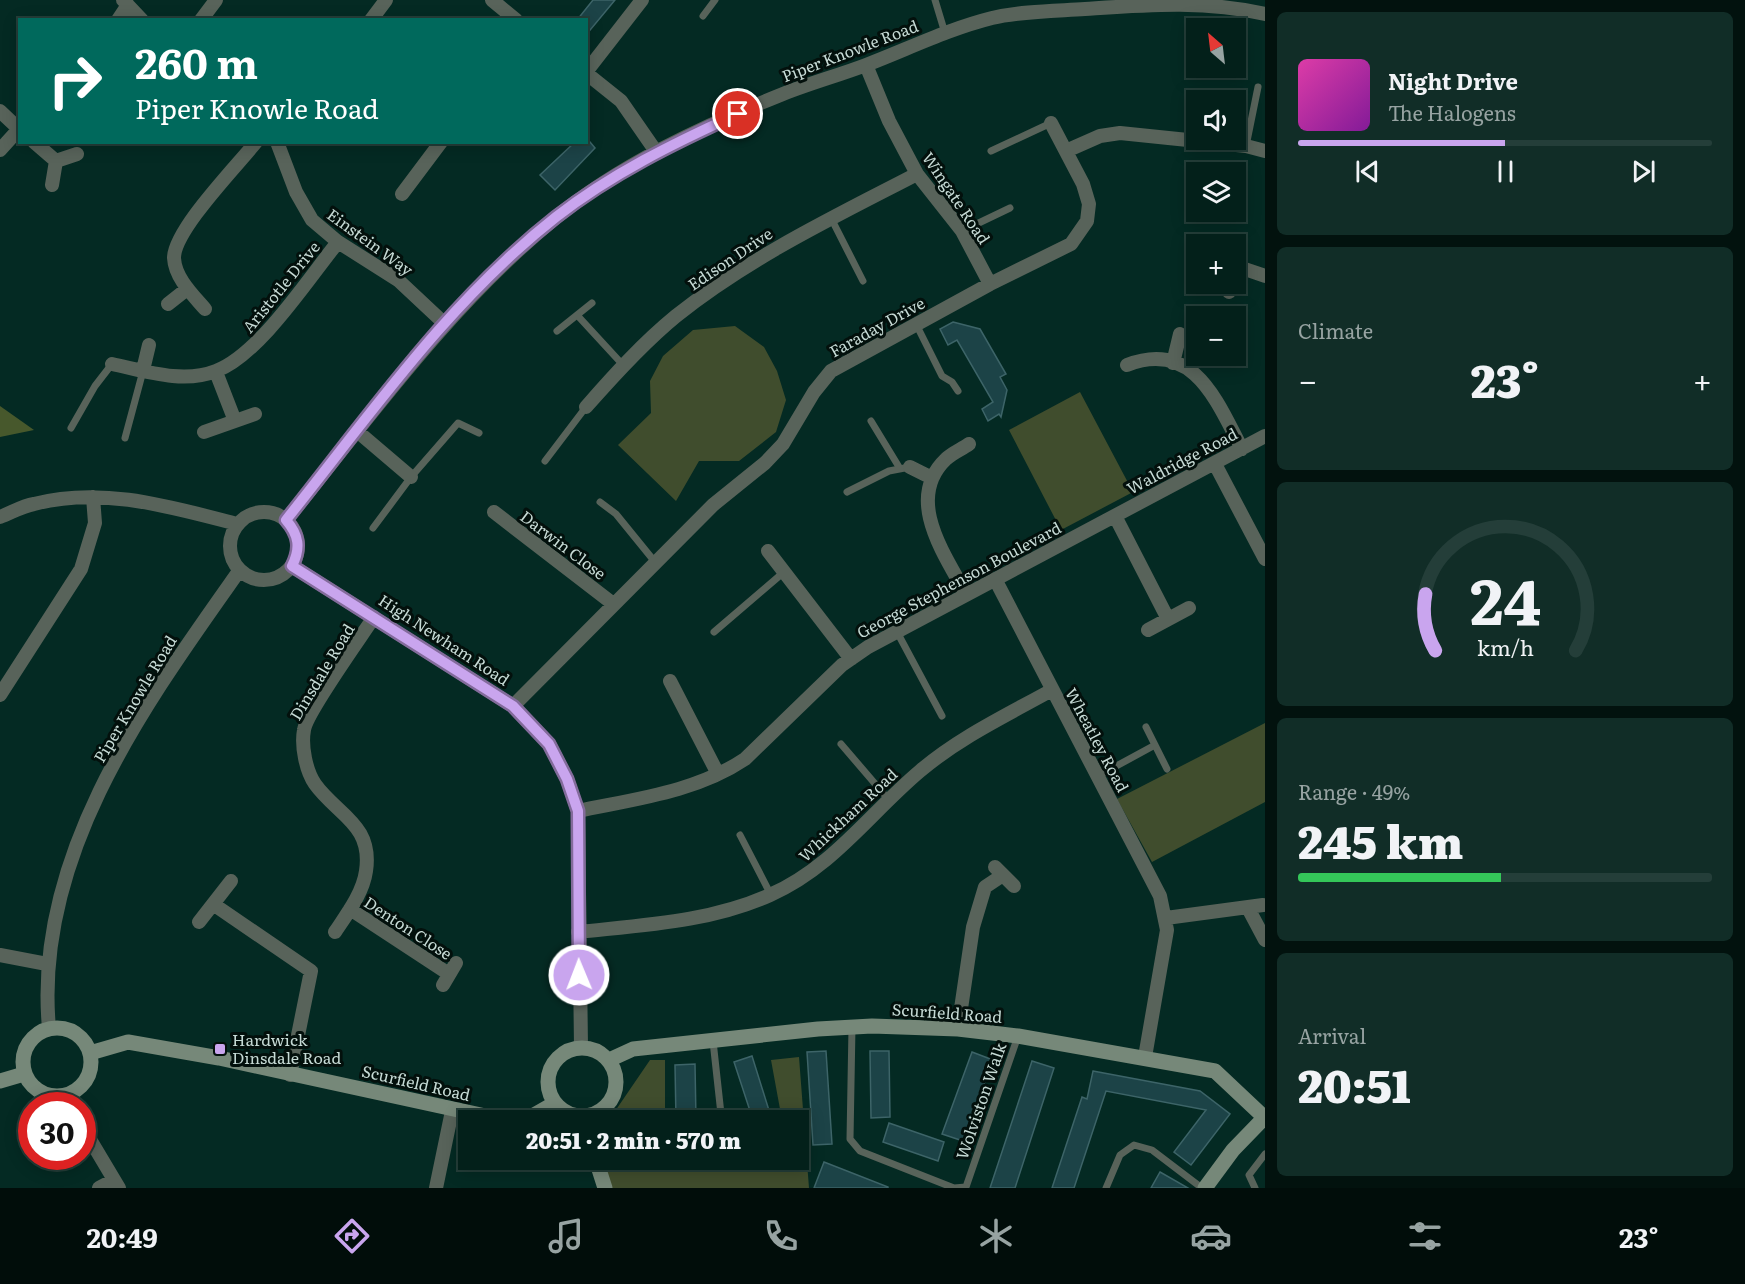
<!DOCTYPE html>
<meta charset="utf-8">
<style>
body{margin:0;font-family:Literata,serif;background:#112d27;color:#f1f3f6;height:100vh;display:flex;flex-direction:column;font-size:22px;white-space:nowrap}
*{box-sizing:border-box;margin:0}
p{font-size:20px;color:#97a3a2}
.icon{flex:none;width:33px;height:33px;fill:none;stroke:currentColor;stroke-width:2;stroke-linecap:round;stroke-linejoin:round}
.map{position:relative;flex:1;overflow:hidden}
.drawer{display:flex;flex-direction:column;gap:12px;padding:12px;background:#02120e;width:480px}
.drawer>*{flex:none}
.banner{position:absolute;left:18px;top:18px;width:570px;height:126px;border-radius:0px;box-shadow:0 3px 15px #0003,0 0 0 2px #243e39;background:#00695c;color:#fff;overflow:hidden}
.needle{width:39px;rotate:332deg}
.buttons{position:absolute;left:1186px;top:18px;display:grid;gap:12px}
.buttons a{display:grid;place-items:center;width:60px;height:60px;border-radius:0px;background:#03201a;box-shadow:0 3px 15px #0003,0 0 0 2px #243e39;font-size:30px}
.speed{position:absolute;left:18px;top:1092px;display:flex;gap:12px;font-size:30px;font-weight:700;text-align:center}
.speed>*{display:grid;place-content:center;width:78px;height:78px;border-radius:50%;background:#03201a;box-shadow:0 3px 15px #0003,0 0 0 2px #243e39;line-height:1}
.speed .limit{border:9px solid #d22;background:#fff;color:#111}
.pin{position:absolute;display:grid;place-items:center;width:51px;height:51px;color:#fff;margin:-26px;border:3px solid #fff;border-radius:50%;box-shadow:0 2px 6px #0007}
.me{position:absolute;width:66px;margin:-33px;rotate:359deg;stroke-linejoin:round;filter:drop-shadow(0 0 4px #0008)}
.turn{display:flex;align-items:center;gap:21px;height:126px;padding:0 18px;font-size:27px}
.turn .icon{width:78px;height:78px;stroke-width:2.5}
.turn b{display:block;font-size:42px;line-height:51px}
.big{font-size:45px;font-weight:800;line-height:1.1}
.drawer .tile{flex:1;display:flex;flex-direction:column;justify-content:center;gap:9px;min-width:0;padding:0 21px;border-radius:9px;background:#112d27}
.drawer .dial{align-items:center;gap:0}
.dial svg{height:156px;overflow:visible;fill:none;stroke:#243e39;stroke-width:7;stroke-linecap:round;text-anchor:middle}
.dial text{fill:#f1f3f6;stroke:none}
.song{display:flex;align-items:center;gap:18px}
.cover{width:72px;height:72px;border-radius:9px;background:linear-gradient(135deg,hsl(320 70% 55%),hsl(290 70% 35%))}
.played{height:6px;border-radius:3px;background:linear-gradient(90deg,#c9a5ee 50%,#243e39 50%)}
.keys{display:flex;justify-content:space-around;direction:ltr}
.heat{display:flex;justify-content:space-between;align-items:center;font-size:33px;direction:ltr}
.charge{height:9px;border-radius:4px;background:linear-gradient(90deg,#34c759 49%,#243e39 0)}
.trip{position:absolute;left:458px;top:1110px;width:351px;height:60px;border-radius:0px;background:#03201a;box-shadow:0 3px 15px #0003,0 0 0 2px #243e39;font-weight:800;line-height:60px;text-align:center}
.tab-bar{display:flex;height:96px;justify-content:space-around;align-items:center;background:#010d0a;color:#97a3a2}
.tab-bar .icon{width:42px;height:42px}
.tab-bar .selected{color:#c9a5ee}
.tab-bar b{font-size:27px;color:#f1f3f6}
main{display:flex;flex:1;min-height:0}
.map>svg:first-child{display:block}
.green{fill:#404d2d}
.forest{fill:#47582c}
.building{fill:#1c4347;stroke:#3d6468;stroke-width:1.5}
.lines{fill:none;stroke-linecap:round;stroke-linejoin:round}
.lane{stroke:#58635a;stroke-width:7}
.street{stroke:#58635a;stroke-width:14}
.secondary{stroke:#768879;stroke-width:15}
.route-casing{stroke:#836b9b;stroke-width:15}
.route{stroke:#c9a5ee;stroke-width:10}
.poi-dot{fill:#c9a5ee;stroke:#03100c;stroke-width:2}
.labels{text-anchor:middle;stroke-width:6;stroke-linejoin:round;paint-order:stroke}
.street-label{font-size:16px;fill:#c6dad5;stroke:#03100c}
.poi-label{font-size:16px;fill:#c6dad5;stroke:#03100c;text-anchor:start}
</style>
<main>
<div class="map">
<svg width="1265" height="1188" viewBox="0 0 1265 1188">
<rect width="100%" height="100%" fill="#042a23"/>
<!-- green -->
<path class="green" d="M735,326L764,347L777,371L786,400L776,432L739,461H699L676,501L618,445L651,413L650,381L663,356L693,330Z
M1080,392L1133,492L1061,530L1009,430Z
M1265,723V802L1152,862L1117,799Z
M799,1057L809,1188H610L601,1160H721L730,1163L735,1160H798V1120H782L771,1060Z
M650,1060H665V1120H609Z"/>
<!-- forest -->
<path class="forest" d="M0,406L34,430L0,437Z"/>
<!-- building -->
<path class="building" d="M593,0H615L586,35V20H577Z
M575,142H590L595,148L555,190L540,175Z
M953,322L980,329L1006,374L1000,377L1007,390L1001,417L999,414L988,421L982,409L993,402L957,340L948,345L940,329Z
M826,1051L832,1144L813,1145L807,1052Z
M870,1051H889L890,1117L871,1118Z
M972,1052L993,1060L963,1141L942,1134Z
M752,1056L772,1120H753L734,1062Z
M1032,1061L1054,1068L1015,1188H990Z
M695,1064L696,1120H676L675,1065Z
M1093,1071L1200,1091L1230,1114L1191,1165L1174,1152L1206,1110L1106,1091L1074,1188H1052L1082,1097L1087,1099Z
M889,1123L944,1142L938,1161L883,1142Z
M824,1162L888,1187V1188H814Z
M1160,1172L1188,1188H1151Z"/>
<g class="lines">
<!-- lane -->
<path class="lane" d="M935,0L945,33
M703,16L715,0
M1246,146L1258,87
M991,151L1051,123
M831,218L863,281
M962,231L1010,208
M577,315L623,365
M916,324L942,376L952,382L958,391
M557,331L592,303
M871,421L899,467
M71,428L95,386L112,364
M125,438L143,371
M545,461L586,407
M847,492L889,471L910,467
M600,502L616,514L655,562
M373,528L411,477L458,423L479,433
M896,630L942,716
M714,632L784,572
M1146,727L1167,769
M841,744L889,800
M1098,776L1155,745
M740,835L771,895
M852,1027L850,1139L860,1151L954,1188L966,1187L1018,1036
M713,1041L721,1114
M708,1114L736,1112
M1106,1188L1120,1155L1134,1145L1152,1150L1202,1188
M1255,1188L1249,1175L1265,1154"/>
<!-- street -->
<path class="street" d="M123,0L142,20
M492,0L516,20
M118,20L128,5
M201,20L216,0
M371,20L386,0
M866,65L889,121L917,174L962,231L990,284
M586,72L642,0
M586,73L621,101L657,153
M0,111L20,130
M34,142L56,161L52,185
M277,142L296,192L312,220L338,242L398,280L445,324
M0,150L19,129
M1066,151L1100,136L1120,133L1246,146L1265,151
M56,161L77,154
M402,194L441,142
M1236,266L1265,276
M1229,292L1232,284
M168,304L187,289
M205,309C193,295 175,278 174,258C174,230 237,166 256,142
M1173,363L1180,334
M112,364C145,371 183,384 216,371C259,355 308,279 338,242
M1127,365C1194,339 1217,402 1242,449
M143,370L149,345
M216,372L235,421
M586,407C614,375 643,343 676,316C750,257 834,217 917,174
M357,431L411,477
M204,432L255,414
M1215,464L1265,559
M910,467L932,478
M230 546a34 34 0 1 1 68 0a34 34 0 1 1-68 0Z
M494,512L612,603
M1115,516L1168,619
M0,517C11,513 22,506 34,504C102,486 171,507 237,524
M286,520C371,415 449,306 554,219C618,166 701,127 778,96C807,84 837,76 866,65C908,49 948,29 992,18C1023,11 1054,11 1085,9C1146,5 1204,0 1265,14
M768,551L851,659
M292,566L513,706L549,744L567,779L578,811L581,1047
M995,579L1160,896L1167,930L1145,1057
M966,594C945,555 904,499 946,459C952,453 962,449 969,444
M1148,630L1189,608
M670,681L718,774
M0,695L81,569L95,523L93,497
M513,706L713,505L765,463L783,444L814,392L831,371L990,284L1071,244L1087,221L1089,204L1083,184L1051,123
M578,811C635,799 696,792 745,759L842,665L868,647L1265,436
M995,867L1014,886
M213,904L311,971L290,1075
M1248,908L1265,940
M350,909L449,974
M1166,918L1263,905
M199,922L231,881
M335,932C347,914 363,893 366,871C373,824 337,815 315,784C306,771 301,746 304,730C306,713 361,637 374,617
M578,932C643,925 710,922 770,895C832,868 870,813 920,771C960,737 1007,715 1052,690
M0,955L47,964
M443,985L456,963
M49,1028C33,856 145,704 239,571
M958,1029L973,927L985,887L1003,875
M65,1096L70,1106
M82,1126L119,1188
M99,1188L114,1180
M436,1188L452,1111"/>
<!-- secondary -->
<path class="secondary" d="M23 1062a34 34 0 1 1 68 0a34 34 0 1 1-68 0Z
M548 1082a34 34 0 1 1 68 0a34 34 0 1 1-68 0Z
M90,1053L128,1042L219,1058L504,1120L527,1119L555,1103
M609,1060L633,1049L818,1029L872,1026L958,1029L1018,1036L1215,1071L1265,1118
M0,1081L24,1074
M596,1160L605,1188
M1205,1188L1233,1150L1265,1117"/>
</g>
<g class="lines">
<defs>
<path id="route" d="M579,975L578,811L567,779L549,744L513,706L292,566C301,548 299,535 286,520C370,415 449,301 556,217C611,174 674,143 738,114"/>
</defs>
<!-- route casing -->
<use href="#route" class="route-casing"/>
<!-- route -->
<use href="#route" class="route"/>
</g>
<!-- markers -->
<rect class="poi-dot" x="214" y="1043" width="12" height="12" rx="3"/>
<g class="labels">
<!-- street labels -->
<g class="street-label">
<text transform="translate(850 51) rotate(-21)" y="6">Piper Knowle Road</text>
<text transform="translate(956 198) rotate(56)" y="6">Wingate Road</text>
<text transform="translate(370 242) rotate(36)" y="6">Einstein Way</text>
<text transform="translate(730 259) rotate(-34)" y="6">Edison Drive</text>
<text transform="translate(281 287) rotate(-51)" y="6">Aristotle Drive</text>
<text transform="translate(877 327) rotate(-29)" y="6">Faraday Drive</text>
<text transform="translate(1182 461) rotate(-28)" y="6">Waldridge Road</text>
<text transform="translate(563 545) rotate(37)" y="6">Darwin Close</text>
<text transform="translate(959 580) rotate(-28)" y="6">George Stephenson Boulevard</text>
<text transform="translate(444 640) rotate(33)" y="6">High Newham Road</text>
<text transform="translate(322 672) rotate(-59)" y="6">Dinsdale Road</text>
<text transform="translate(135 699) rotate(-59)" y="6">Piper Knowle Road</text>
<text transform="translate(1097 740) rotate(62)" y="6">Wheatley Road</text>
<text transform="translate(848 815) rotate(-43)" y="6">Whickham Road</text>
<text transform="translate(408 928) rotate(33)" y="6">Denton Close</text>
<text transform="translate(947 1013) rotate(4)" y="6">Scurfield Road</text>
<text transform="translate(416 1083) rotate(13)" y="6">Scurfield Road</text>
<text transform="translate(981 1101) rotate(-71)" y="6">Wolviston Walk</text>
</g>
<!-- poi labels -->
<g class="poi-label">
<text x="232" y="1046">Hardwick<tspan x="232" dy="18">Dinsdale Road</tspan></text>
</g>
</g>
</svg>
<div class="buttons">
<a><svg class="needle" viewBox="-14 -14 28 28"><path d="M0-13l5 13h-10z" fill="#e53935"/><path d="M0 13l5-13h-10z" fill="#97a3a2"/></svg></a>
<a><svg class="icon" aria-label="sound" viewBox="0 0 24 24"><path d="M4 9h4l5-4v14l-5-4H4zM17 9q2 3 0 6"/></svg></a>
<a><svg class="icon" aria-label="layers" viewBox="0 0 24 24"><path d="M12 4l9 5-9 5-9-5zM3 14l9 5 9-5"/></svg></a>
<a>+</a>
<a>−</a>
</div>
<div class="speed"><div class="limit">30</div></div>
<div class="pin" style="left:738px;top:114px;background:#d93025"><svg class="icon" aria-label="arrive" viewBox="0 0 24 24"><path d="M6 21V4h12l-3 4 3 4H6"/></svg></div>
<svg class="me" style="left:579px;top:975px" viewBox="-20 -20 40 40"><circle r="17" fill="#c9a5ee" stroke="#fff" stroke-width="3"/><path d="M0-11L8 9 0 5-8 9z" fill="#fff"/></svg>
<div class="trip">20:51 · 2 min · 570 m</div>
<div class="banner">
<div class="turn"><svg class="icon" aria-label="right" viewBox="0 0 24 24"><path d="M7 20v-9h11M14 6l5 5-5 5"/></svg><div><b>260 m</b>Piper Knowle Road</div></div>
</div>
</div>
<section class="drawer">
<div class="tile">
<div class="song"><i class="cover"></i><div><b>Night Drive</b><p>The Halogens</p></div></div>
<div class="played"></div>
<div class="keys"><svg class="icon" aria-label="previous" viewBox="0 0 24 24"><path d="M18 5L8 12l10 7zM5 5v14"/></svg><svg class="icon" aria-label="pause" viewBox="0 0 24 24"><path d="M8 5v14M16 5v14"/></svg><svg class="icon" aria-label="next" viewBox="0 0 24 24"><path d="M6 5l10 7-10 7zM19 5v14"/></svg></div>
</div>
<div class="tile"><p>Climate</p>
<div class="heat"><a>−</a><b class="big">23°</b><a>+</a></div>
</div>
<div class="tile dial"><svg viewBox="0 0 100 80">
<path d="M14 69A42 42 0 1 1 86 69"/>
<path d="M14 69A42 42 0 0 1 9 40" stroke="#c9a5ee"/>
<text x="50" y="56" font-size="32" font-weight="700">24</text>
<text x="50" y="72" font-size="11">km/h</text>
</svg></div>
<div class="tile"><p>Range · 49%</p><b class="big">245 km</b><div class="charge"></div></div>
<div class="tile"><p>Arrival</p><b class="big">20:51</b></div>
</section>
</main>
<nav class="tab-bar">
<b>20:49</b>
<svg class="icon selected" aria-label="directions" viewBox="0 0 24 24"><path d="M12 3l9 9-9 9-9-9zM9 14v-3h6M13 9l2 2-2 2"/></svg>
<svg class="icon" aria-label="music" viewBox="0 0 24 24"><path d="M9 18V5l10-2v13"/><circle cx="6" cy="18" r="3"/><circle cx="16" cy="16" r="3"/></svg>
<svg class="icon" aria-label="phone" viewBox="0 0 24 24"><path d="M5 4h4l2 5-3 2q2 4 5 5l2-3 5 2v4C11 20 4 13 5 4z"/></svg>
<svg class="icon" aria-label="climate" viewBox="0 0 24 24"><path d="M12 3v18M4 7l16 10M4 17L20 7"/></svg>
<svg class="icon" aria-label="car" viewBox="0 0 24 24"><path d="M5 17H2v-5l4-1 3-4h7l3 4 3 1v5h-3M9 17h6M6 11h13"/><circle cx="7" cy="17" r="2"/><circle cx="17" cy="17" r="2"/></svg>
<svg class="icon" aria-label="filters" viewBox="0 0 24 24"><path d="M4 7h16M4 17h16"/><circle cx="9" cy="7" r="2"/><circle cx="15" cy="17" r="2"/></svg>
<b>23°</b>
</nav>
